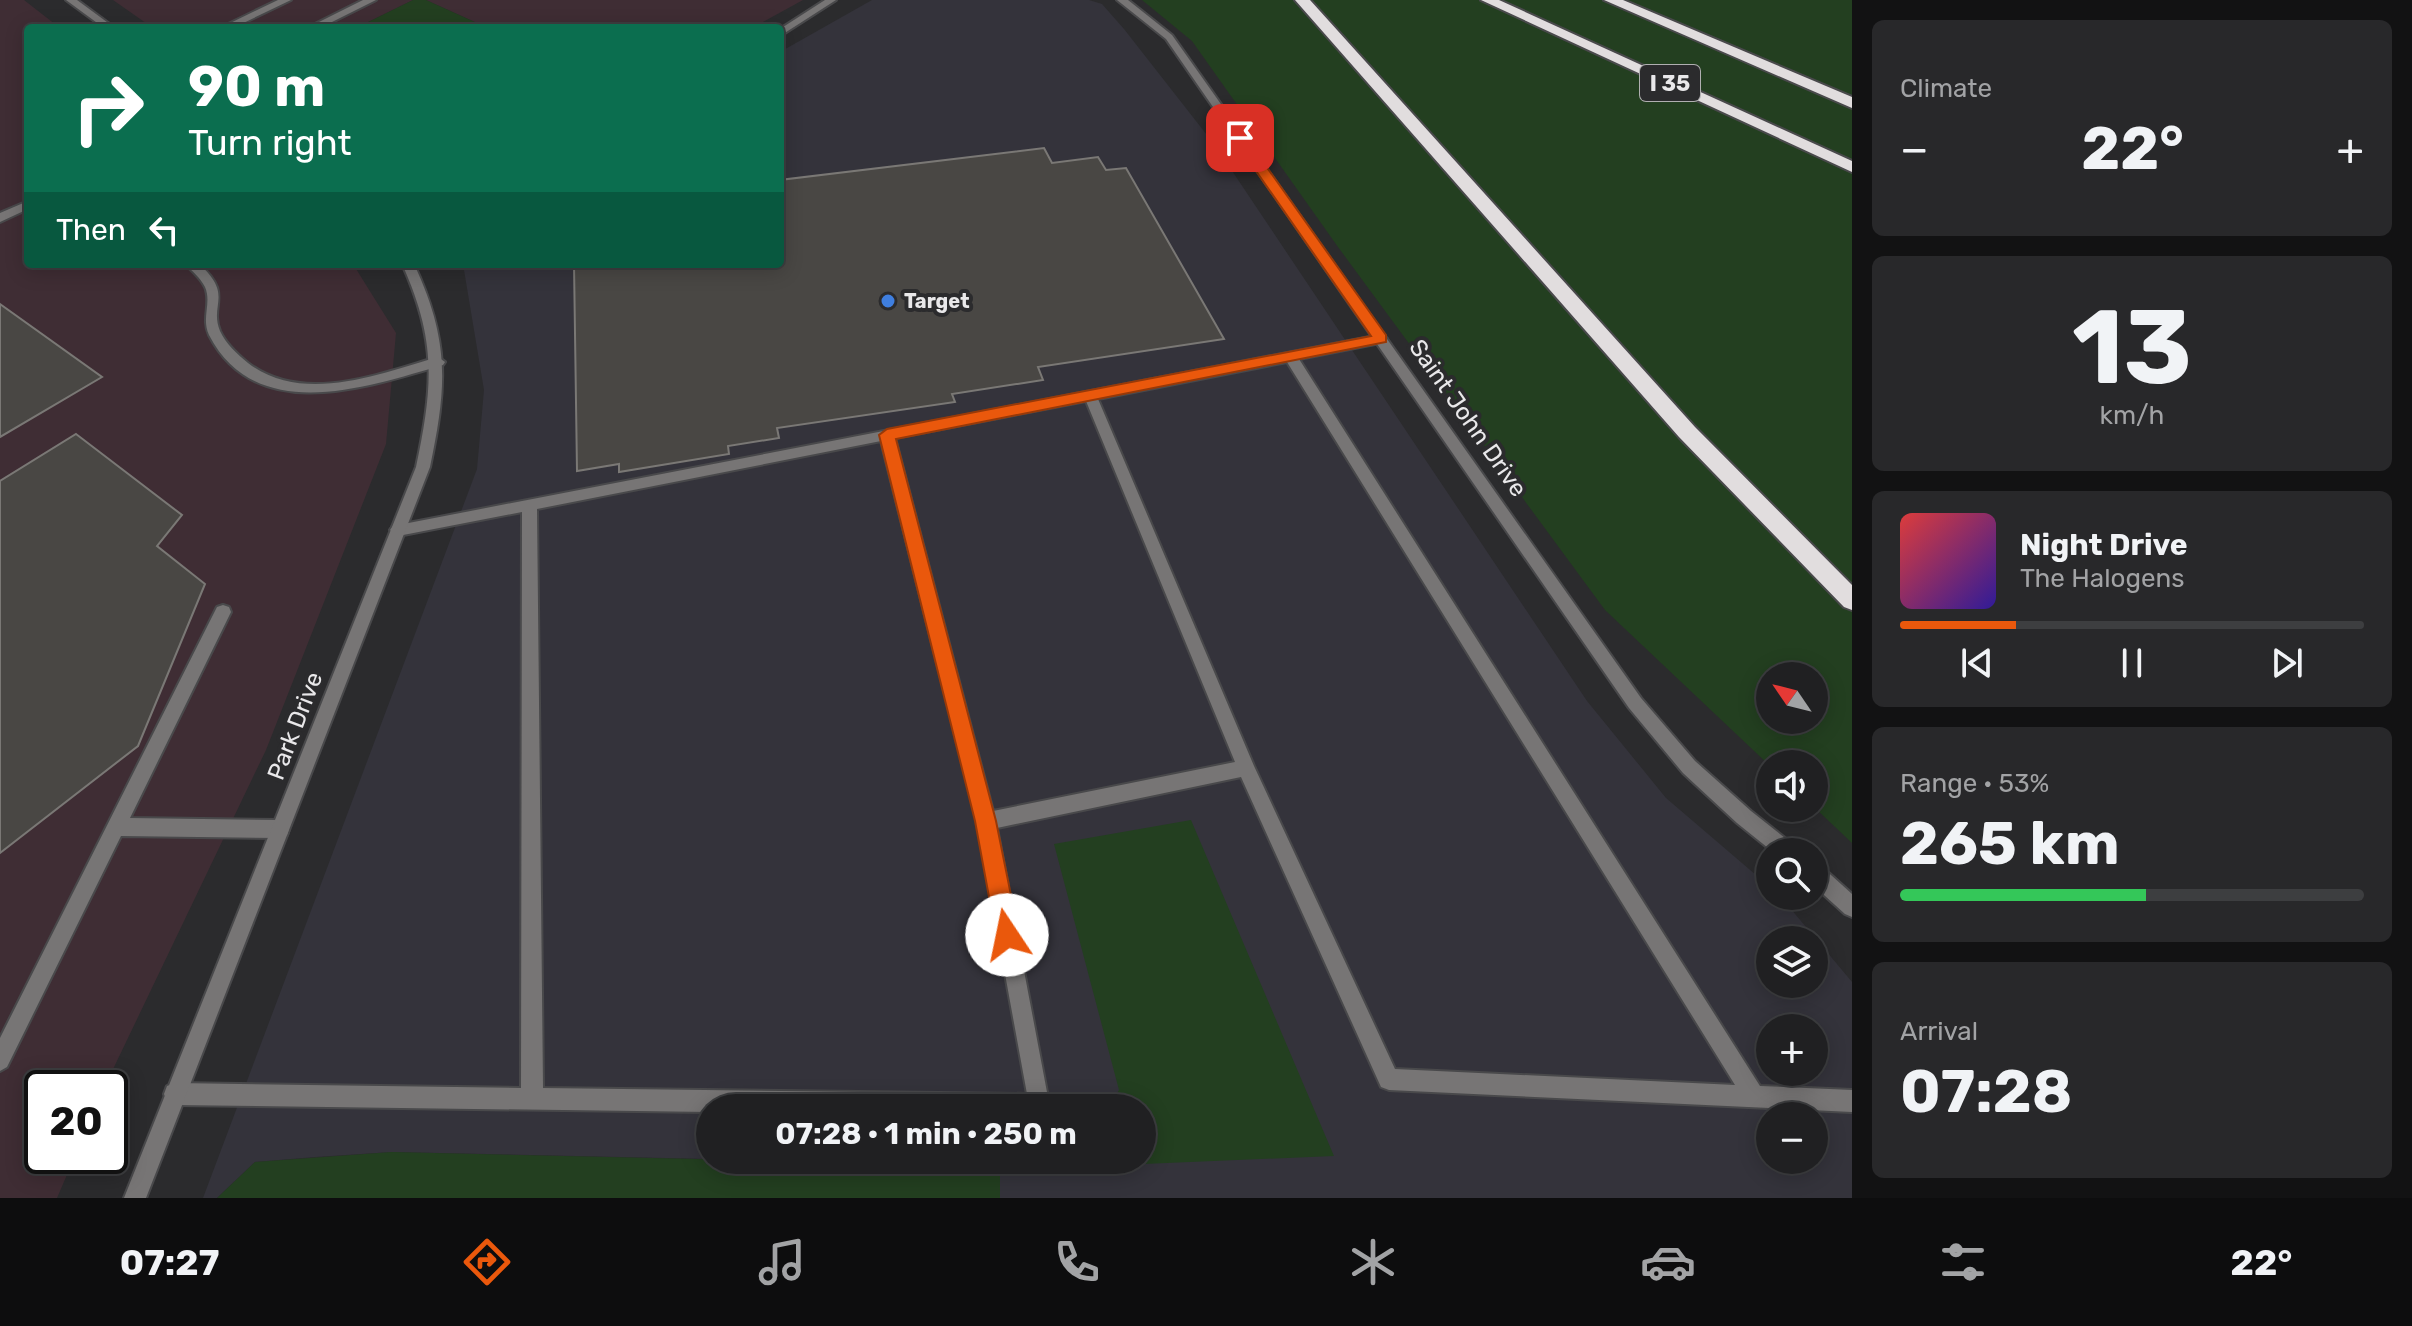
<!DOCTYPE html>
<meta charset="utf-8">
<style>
body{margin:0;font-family:Rubik,sans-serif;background:#28282a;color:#f1f3f6;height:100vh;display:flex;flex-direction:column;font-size:30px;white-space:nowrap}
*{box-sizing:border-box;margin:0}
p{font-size:26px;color:#a2a3a5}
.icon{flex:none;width:44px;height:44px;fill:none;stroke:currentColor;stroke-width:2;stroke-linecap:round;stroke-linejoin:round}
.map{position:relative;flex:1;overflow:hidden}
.side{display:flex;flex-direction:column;gap:20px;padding:20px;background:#121213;width:560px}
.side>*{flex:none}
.guide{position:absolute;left:24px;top:24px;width:760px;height:244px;border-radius:8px;box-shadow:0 4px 20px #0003,0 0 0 2px #3d3e40;background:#0b6e4f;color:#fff;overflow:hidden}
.needle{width:52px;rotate:305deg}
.fabs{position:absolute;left:1756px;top:662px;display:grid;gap:16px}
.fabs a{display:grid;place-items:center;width:72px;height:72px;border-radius:50%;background:#202022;box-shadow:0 4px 20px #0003,0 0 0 2px #3d3e40;font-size:40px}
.speed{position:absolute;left:24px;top:1070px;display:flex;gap:16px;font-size:40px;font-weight:700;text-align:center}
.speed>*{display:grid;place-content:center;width:104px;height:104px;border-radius:50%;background:#202022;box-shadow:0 4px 20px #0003,0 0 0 2px #3d3e40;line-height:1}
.speed .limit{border:4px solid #111;border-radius:12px;background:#fff;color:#111}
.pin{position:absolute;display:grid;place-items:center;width:68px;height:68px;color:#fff;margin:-34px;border-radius:16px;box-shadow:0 4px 12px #0006}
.me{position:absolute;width:88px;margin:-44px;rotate:349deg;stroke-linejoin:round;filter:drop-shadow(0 0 6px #0008)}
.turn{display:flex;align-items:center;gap:28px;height:168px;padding:0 32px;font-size:36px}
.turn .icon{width:104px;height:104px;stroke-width:2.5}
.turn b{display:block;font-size:56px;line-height:68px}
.then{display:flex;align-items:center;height:76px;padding:0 32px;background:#0003;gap:16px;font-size:30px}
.big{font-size:60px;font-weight:700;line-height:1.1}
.side .tile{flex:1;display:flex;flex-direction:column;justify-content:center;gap:12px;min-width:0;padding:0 28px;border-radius:12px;background:#28282a}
.side .dial{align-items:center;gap:0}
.dial b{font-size:104px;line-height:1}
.song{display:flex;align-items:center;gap:24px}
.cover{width:96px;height:96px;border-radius:12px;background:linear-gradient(135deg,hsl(0 70% 55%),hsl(250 70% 35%))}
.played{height:8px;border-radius:4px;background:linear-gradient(90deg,#ea580c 25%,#3d3e40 25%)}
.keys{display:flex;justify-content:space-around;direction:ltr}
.heat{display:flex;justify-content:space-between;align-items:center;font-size:44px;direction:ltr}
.charge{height:12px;border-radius:6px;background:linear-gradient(90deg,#34c759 53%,#3d3e40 0)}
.trip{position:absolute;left:696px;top:1094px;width:460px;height:80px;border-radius:40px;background:#202022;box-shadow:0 4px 20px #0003,0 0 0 2px #3d3e40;font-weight:700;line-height:80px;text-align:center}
.tabs{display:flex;height:128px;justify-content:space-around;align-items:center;background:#0d0d0e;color:#a2a3a5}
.tabs .icon{width:56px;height:56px}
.tabs .active{color:#ea580c}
.tabs b{font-size:36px;color:#f1f3f6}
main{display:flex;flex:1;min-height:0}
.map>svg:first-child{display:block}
.built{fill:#34333b;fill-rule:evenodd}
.industrial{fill:#3f2d34}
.green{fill:#233f20;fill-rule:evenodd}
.building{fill:#494744;stroke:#7a7875;stroke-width:2}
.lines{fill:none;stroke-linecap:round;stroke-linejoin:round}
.service-casing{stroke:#49494b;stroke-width:4}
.minor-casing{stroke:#49494b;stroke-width:4}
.tertiary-casing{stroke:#49494b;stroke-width:4}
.motorway-casing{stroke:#49494b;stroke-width:4}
.service{fill:#777575;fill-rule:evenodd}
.minor{fill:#777575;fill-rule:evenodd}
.tertiary{fill:#777575;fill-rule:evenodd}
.motorway{fill:#e1ddde;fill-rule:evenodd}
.route{fill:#ea580c;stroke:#983908;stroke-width:2}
.shop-dot{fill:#3f7fe0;stroke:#2b2b2d;stroke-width:3}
.labels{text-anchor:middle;stroke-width:8;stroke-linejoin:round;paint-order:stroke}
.far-poi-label{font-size:20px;font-weight:bold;fill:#e9e8ea;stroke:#2b2b2d;text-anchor:start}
.shield{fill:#2b2b2d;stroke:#b0afb1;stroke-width:2}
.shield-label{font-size:22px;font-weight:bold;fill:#e9e8ea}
.street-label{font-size:24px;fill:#e9e8ea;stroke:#2b2b2d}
</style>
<main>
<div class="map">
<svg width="1852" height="1198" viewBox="0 0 1852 1198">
<rect width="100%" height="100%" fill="#2b2b2d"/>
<!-- built -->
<path class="built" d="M872,0H1089L1102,4L1124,29L1214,144L1587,701L1666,798L1770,887V896H1780L1852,982V1198H1000V1165L751,1160H1142V1108H710V1159L392,1152L315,1157L255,1162L217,1198H203L477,469L484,390L463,264H780V52ZM1770,940H1814V984H1770ZM1770,1028H1814V1072H1770ZM1770,1116H1814V1160H1770Z"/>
<!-- industrial -->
<path class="industrial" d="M0,0H24L60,28H28V264H353L396,333L386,444L266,750L104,1088H42V1156H75L57,1198H0Z
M113,0H413L356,28H153Z
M426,0H803L752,28H488Z"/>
<!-- green -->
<path class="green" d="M413,0H426L488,28H356Z
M1142,0H1852V843L1814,807V764L1770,766L1605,610L1338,247L1192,41ZM1770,676H1814V720H1770Z
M1191,820L1334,1156L1073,1167L1077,1160H1142V1108H1108L1119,1090L1054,844Z
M392,1152L1000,1166V1198H217L255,1162Z"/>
<!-- building -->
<path class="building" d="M1044,148L1052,163L1098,157L1106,170L1126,168L1224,339L1038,367L1043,380L952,394L955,402L777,428L779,438L728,446L729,454L619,472V464L577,471L574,264H780V180Z
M0,304L102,377L0,437Z
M76,434L182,515L157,546L205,584L138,746L0,853V481Z"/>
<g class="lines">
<defs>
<path id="service" d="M278,0H291L233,28H220Z
M363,0H376L320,28H307Z
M185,264H199C234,295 209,304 220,331C226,344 237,354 248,363C303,405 379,374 438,357L445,362L443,365C367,387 256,426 209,335C201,318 212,303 205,287C200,277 192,271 185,264Z
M1380,335L1387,339L1385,342L1299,359L1760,1086L1852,1090V1112L1389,1090L1381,1087L1241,777L997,828L1050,1108H710V1112L175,1105L167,1102L164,1094L167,1086L175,1083L521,1088L522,512L398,536L390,530L393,526ZM1287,362L1735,1085L1395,1069L1254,766L1098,399ZM1086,401L1235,762L993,811L895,438ZM881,441L977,821L1027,1094L543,1088L537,509Z
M223,605L229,607L231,612L130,818L280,820L287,823L289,829L287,835L280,838L121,836L7,1067L0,1071V1038L217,607Z"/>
<path id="minor" d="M825,0H836L780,36V29Z
M1117,0H1128L1172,35L1641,698L1695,761L1751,811L1795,846L1797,852H1773L1737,823L1683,773L1629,708L1166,39Z
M28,201V209L0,222V213Z
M1814,864L1821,866L1852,894V917L1845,914L1814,886Z"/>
<path id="tertiary" d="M66,0H77L115,28H104Z
M402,264H414C450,341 447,386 430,467L146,1198H124L416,467C433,386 437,341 402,264Z"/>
<path id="motorway" d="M1295,0H1310L1695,427L1852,585V610L1844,607L1679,437Z
M1481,0H1499L1852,161V172Z
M1604,0H1623L1852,97V108Z"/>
</defs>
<!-- service casing -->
<use href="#service" class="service-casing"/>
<!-- minor casing -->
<use href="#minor" class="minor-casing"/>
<!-- tertiary casing -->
<use href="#tertiary" class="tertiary-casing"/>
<!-- motorway casing -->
<use href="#motorway" class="motorway-casing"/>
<!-- service -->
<use href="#service" class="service"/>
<!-- minor -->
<use href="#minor" class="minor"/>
<!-- tertiary -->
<use href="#tertiary" class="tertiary"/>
<!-- motorway -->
<use href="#motorway" class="motorway"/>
</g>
<!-- route -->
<path class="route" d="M1240,134L1244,135L1386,335V342L896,439L996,821L1019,935L1015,943L1007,946L999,943L996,935L975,821L879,435L887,429L1371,336L1233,138Z"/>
<!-- markers -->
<circle class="shop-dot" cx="888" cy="301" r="8"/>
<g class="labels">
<!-- far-poi labels -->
<g class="far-poi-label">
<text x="904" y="308">Target</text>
</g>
<!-- shield labels -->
<rect class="shield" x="1640" y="65" width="60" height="36" rx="6"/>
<g class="shield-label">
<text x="1670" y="91">I 35</text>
</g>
<!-- street labels -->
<g class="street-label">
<text transform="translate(1468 418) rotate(55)" y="8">Saint John Drive</text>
<text transform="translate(295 726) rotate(-69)" y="8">Park Drive</text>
</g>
</g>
</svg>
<div class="fabs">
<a><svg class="needle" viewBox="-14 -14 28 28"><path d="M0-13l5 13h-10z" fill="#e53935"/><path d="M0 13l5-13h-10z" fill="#a2a3a5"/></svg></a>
<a><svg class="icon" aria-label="sound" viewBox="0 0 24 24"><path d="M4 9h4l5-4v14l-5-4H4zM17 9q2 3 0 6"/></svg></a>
<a><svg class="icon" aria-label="search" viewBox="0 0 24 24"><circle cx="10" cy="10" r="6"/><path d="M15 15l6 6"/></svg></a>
<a><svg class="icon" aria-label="layers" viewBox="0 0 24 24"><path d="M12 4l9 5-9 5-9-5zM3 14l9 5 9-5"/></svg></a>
<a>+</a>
<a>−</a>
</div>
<div class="speed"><div class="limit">20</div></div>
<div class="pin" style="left:1240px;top:138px;background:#d93025"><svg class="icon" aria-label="arrive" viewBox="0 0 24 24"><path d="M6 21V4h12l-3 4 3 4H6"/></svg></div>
<svg class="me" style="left:1007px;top:935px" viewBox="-20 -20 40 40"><circle r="19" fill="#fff"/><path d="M0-13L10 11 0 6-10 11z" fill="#ea580c"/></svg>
<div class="trip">07:28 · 1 min · 250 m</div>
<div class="guide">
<div class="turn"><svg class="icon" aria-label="right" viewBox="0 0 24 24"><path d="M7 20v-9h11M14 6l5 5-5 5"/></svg><div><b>90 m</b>Turn right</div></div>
<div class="then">Then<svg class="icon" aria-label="left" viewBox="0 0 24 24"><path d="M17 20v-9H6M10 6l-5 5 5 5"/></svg></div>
</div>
</div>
<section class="side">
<div class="tile"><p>Climate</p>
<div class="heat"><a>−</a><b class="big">22°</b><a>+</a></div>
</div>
<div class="tile dial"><b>13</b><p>km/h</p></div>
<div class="tile">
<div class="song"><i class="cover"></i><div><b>Night Drive</b><p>The Halogens</p></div></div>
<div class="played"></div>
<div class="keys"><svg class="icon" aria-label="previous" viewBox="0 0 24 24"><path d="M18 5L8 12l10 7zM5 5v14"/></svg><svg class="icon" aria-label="pause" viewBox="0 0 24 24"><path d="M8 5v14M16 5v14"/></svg><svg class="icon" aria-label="next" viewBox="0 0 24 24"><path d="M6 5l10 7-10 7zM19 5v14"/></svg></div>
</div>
<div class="tile"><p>Range · 53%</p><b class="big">265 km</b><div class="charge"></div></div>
<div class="tile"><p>Arrival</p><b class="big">07:28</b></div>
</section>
</main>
<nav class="tabs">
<b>07:27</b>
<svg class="icon active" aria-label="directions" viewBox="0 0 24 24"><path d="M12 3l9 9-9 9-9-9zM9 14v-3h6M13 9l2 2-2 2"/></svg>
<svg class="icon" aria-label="music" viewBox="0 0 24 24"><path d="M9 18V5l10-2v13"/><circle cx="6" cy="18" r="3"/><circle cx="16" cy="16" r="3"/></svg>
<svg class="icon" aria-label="phone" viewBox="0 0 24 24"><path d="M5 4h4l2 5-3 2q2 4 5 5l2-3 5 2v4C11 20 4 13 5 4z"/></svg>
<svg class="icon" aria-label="climate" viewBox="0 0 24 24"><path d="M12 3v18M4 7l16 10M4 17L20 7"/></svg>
<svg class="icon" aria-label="car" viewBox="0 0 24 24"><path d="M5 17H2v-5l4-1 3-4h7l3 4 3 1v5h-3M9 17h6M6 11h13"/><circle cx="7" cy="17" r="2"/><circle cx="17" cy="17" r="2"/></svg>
<svg class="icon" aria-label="filters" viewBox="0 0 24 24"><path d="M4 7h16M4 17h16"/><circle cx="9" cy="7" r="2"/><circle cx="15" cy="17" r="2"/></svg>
<b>22°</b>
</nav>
